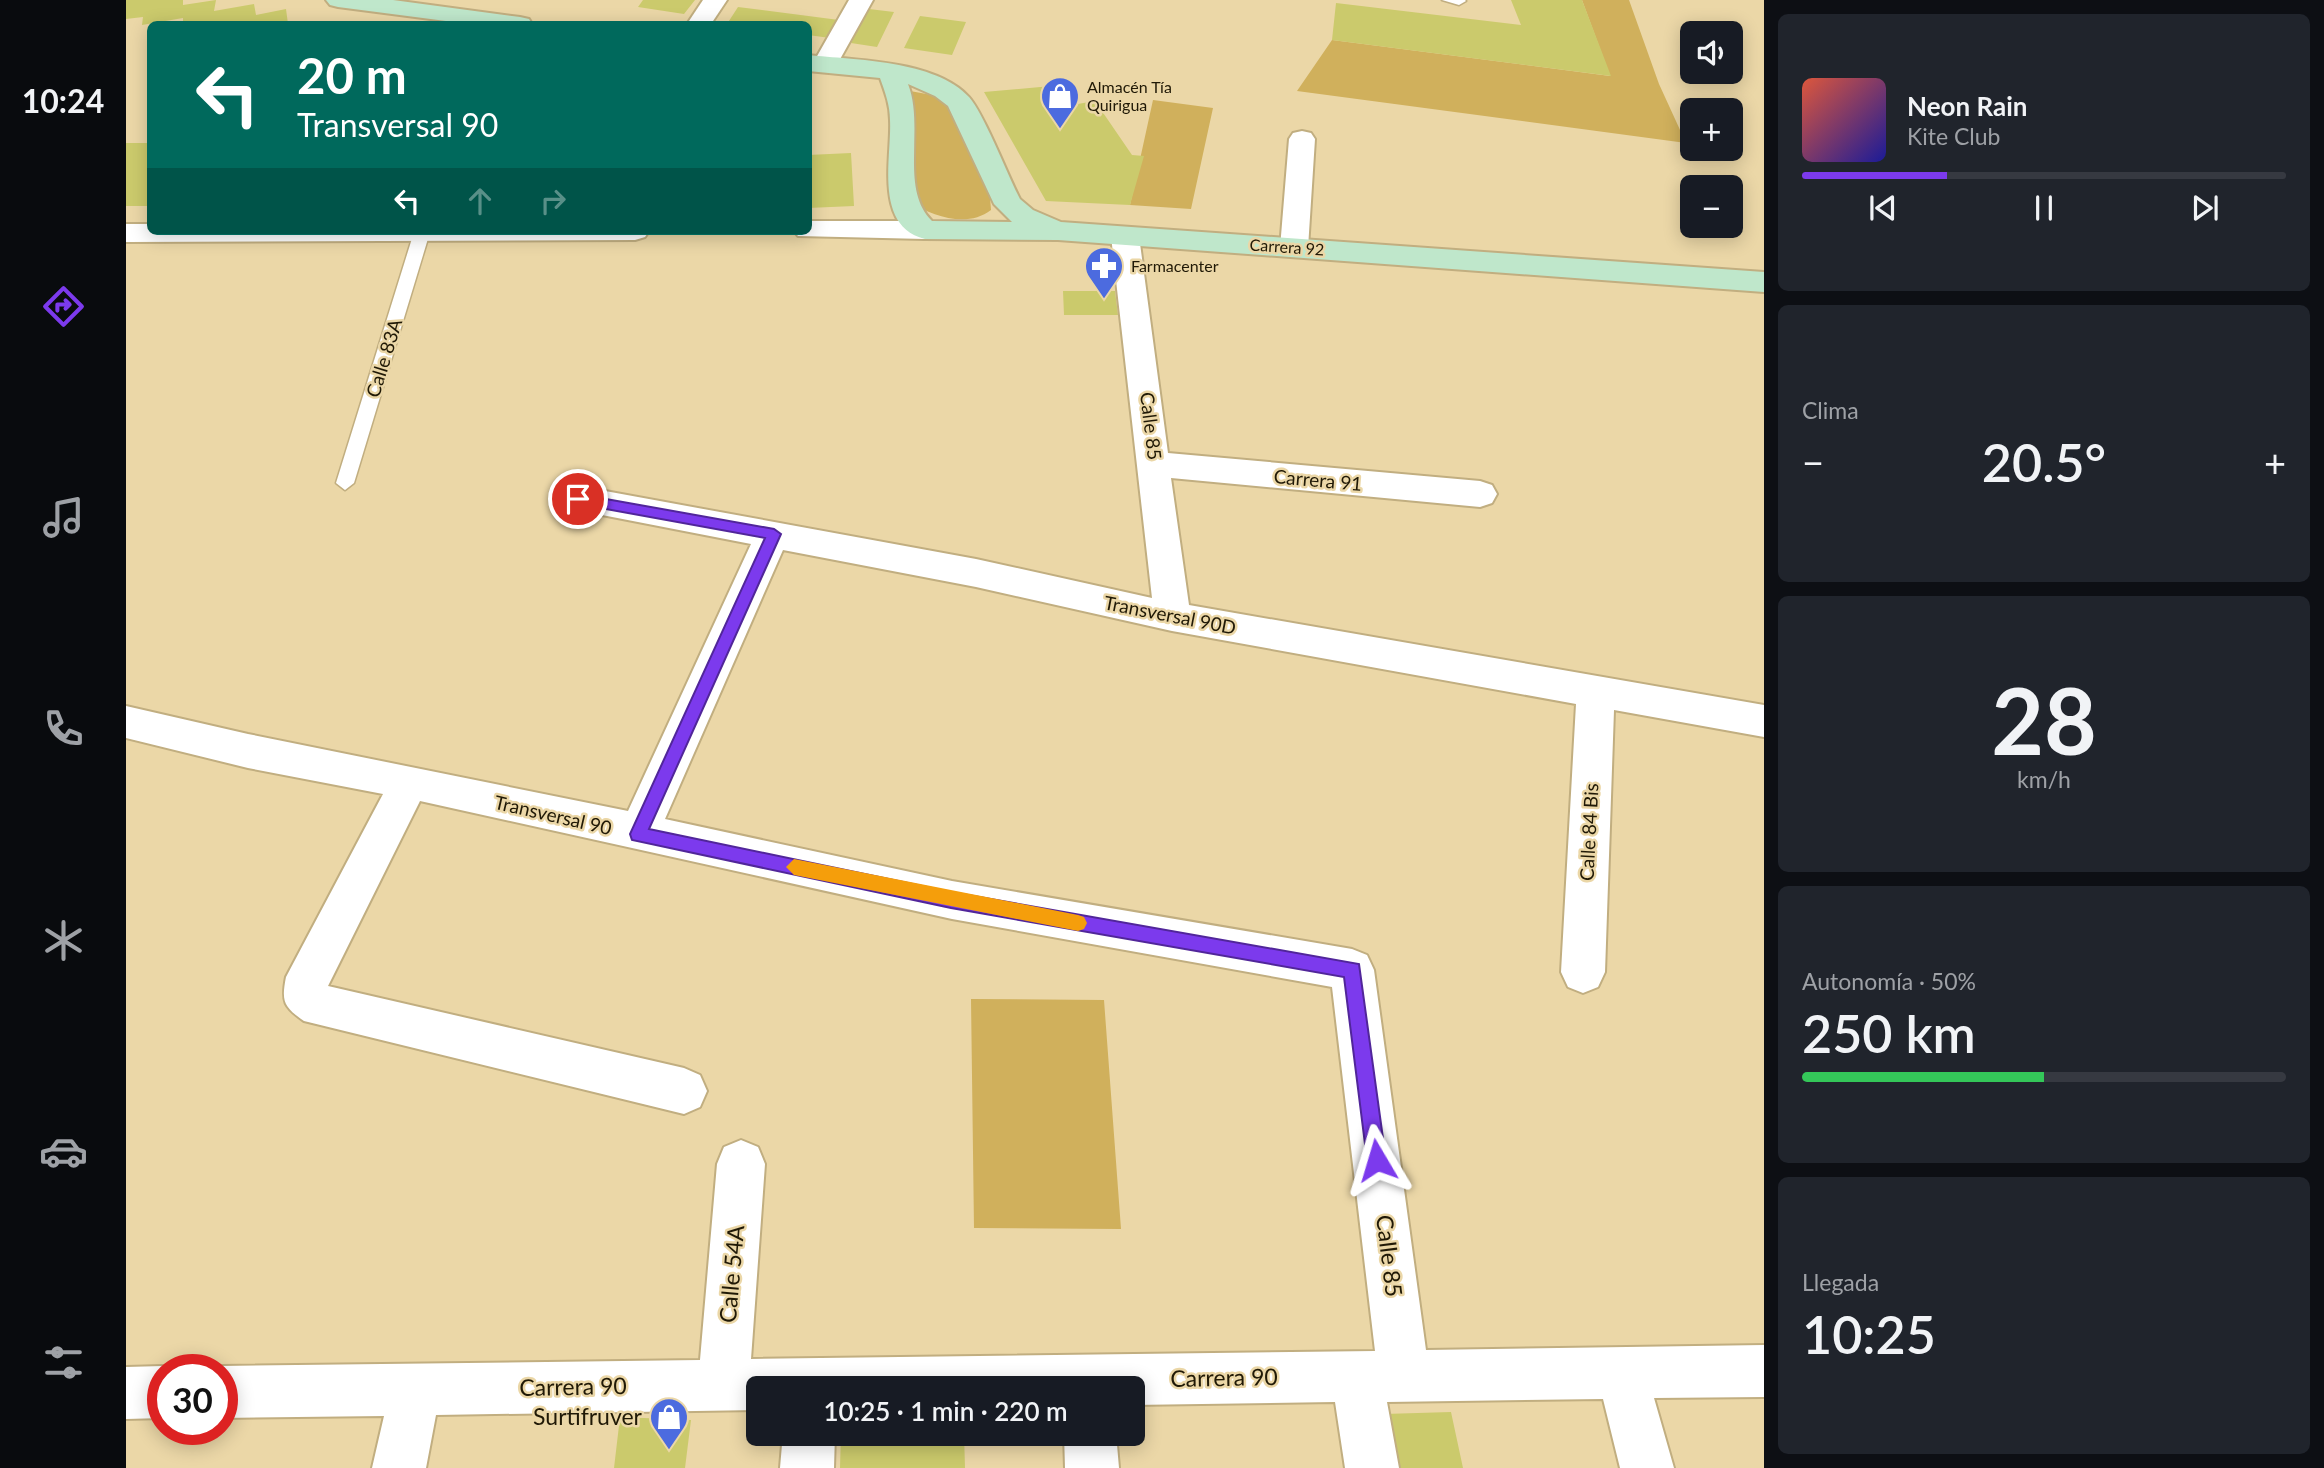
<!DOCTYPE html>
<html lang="es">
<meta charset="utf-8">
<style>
body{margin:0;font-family:Lato,sans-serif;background:#20242c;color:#f1f3f6;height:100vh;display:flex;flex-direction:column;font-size:26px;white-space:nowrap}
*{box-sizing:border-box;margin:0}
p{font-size:23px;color:#9ea1a6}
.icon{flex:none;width:38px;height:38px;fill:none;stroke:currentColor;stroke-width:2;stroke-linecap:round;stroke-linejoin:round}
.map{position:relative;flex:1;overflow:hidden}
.side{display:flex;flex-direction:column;gap:14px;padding:14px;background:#0d0f14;width:560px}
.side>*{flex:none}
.top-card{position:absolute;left:21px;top:21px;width:665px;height:214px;border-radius:10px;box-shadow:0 4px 18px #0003;background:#00695c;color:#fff;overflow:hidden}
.buttons{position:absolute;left:1554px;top:21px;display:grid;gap:14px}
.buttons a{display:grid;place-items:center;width:63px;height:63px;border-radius:10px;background:#171b24;box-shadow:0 4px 18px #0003;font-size:35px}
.speed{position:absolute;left:21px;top:1354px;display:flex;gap:14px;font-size:35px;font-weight:700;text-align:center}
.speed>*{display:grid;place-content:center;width:91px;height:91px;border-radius:50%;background:#171b24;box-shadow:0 4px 18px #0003;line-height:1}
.speed .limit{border:10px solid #d22;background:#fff;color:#111}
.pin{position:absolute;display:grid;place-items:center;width:60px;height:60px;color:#fff;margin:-30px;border:4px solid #fff;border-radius:50%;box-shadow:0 2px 7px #0007}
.me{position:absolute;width:77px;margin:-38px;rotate:353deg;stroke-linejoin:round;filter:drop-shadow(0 0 5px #0008)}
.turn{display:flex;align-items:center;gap:24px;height:147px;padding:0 35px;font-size:32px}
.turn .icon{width:91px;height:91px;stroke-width:2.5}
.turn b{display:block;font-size:49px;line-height:60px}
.lanes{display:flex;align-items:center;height:66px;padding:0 35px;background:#0003;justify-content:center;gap:35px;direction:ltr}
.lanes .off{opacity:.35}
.big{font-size:52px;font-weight:600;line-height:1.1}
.side .tile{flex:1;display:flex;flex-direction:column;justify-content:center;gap:10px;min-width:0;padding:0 24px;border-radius:10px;background:#20242c}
.side .dial{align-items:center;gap:0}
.dial b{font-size:91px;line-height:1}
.song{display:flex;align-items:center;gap:21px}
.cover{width:84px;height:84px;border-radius:10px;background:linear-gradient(135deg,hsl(10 70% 55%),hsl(240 70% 35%))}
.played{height:7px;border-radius:4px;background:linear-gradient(90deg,#7c3aed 30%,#363941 30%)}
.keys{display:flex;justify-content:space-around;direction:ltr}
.heat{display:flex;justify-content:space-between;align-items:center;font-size:38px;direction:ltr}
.charge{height:10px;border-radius:5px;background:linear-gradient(90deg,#34c759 50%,#363941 0)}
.trip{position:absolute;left:620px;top:1376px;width:399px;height:70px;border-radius:10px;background:#171b24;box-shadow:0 4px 18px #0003;font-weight:600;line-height:70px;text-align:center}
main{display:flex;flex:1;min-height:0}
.menu{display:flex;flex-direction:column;width:126px;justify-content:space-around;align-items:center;background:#090b0e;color:#9ea1a6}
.menu .icon{width:49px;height:49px}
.menu .active{color:#7c3aed}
.menu b{font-size:32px;color:#f1f3f6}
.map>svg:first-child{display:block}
.green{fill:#d0b05c}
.building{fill:#cbca6c}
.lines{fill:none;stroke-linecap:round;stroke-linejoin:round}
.service-casing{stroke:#c1ae80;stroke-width:3}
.minor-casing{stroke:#c1ae80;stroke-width:4}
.tertiary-casing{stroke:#c1ae80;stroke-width:4}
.secondary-casing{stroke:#c1ae80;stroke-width:4}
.service{fill:#fff;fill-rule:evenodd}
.minor{fill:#fff;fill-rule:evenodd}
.tertiary{fill:#fff;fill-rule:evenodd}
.secondary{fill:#bfe7cb;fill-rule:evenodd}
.route{fill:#7c3aed;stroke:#51269a;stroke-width:2}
.slow{fill:#f59e0b}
.labels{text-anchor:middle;stroke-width:5;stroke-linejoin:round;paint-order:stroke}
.far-poi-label{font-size:16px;fill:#201906;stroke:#ebd7a7;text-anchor:start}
.far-street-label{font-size:16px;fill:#201906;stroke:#ebd7a7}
.street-label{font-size:19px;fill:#201906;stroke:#ebd7a7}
.near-street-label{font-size:23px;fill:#201906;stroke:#ebd7a7}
.near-poi-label{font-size:23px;fill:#201906;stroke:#ebd7a7;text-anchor:end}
</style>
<main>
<nav class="menu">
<b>10:24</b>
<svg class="icon active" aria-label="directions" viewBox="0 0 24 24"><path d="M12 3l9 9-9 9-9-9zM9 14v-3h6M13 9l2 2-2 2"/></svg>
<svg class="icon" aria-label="music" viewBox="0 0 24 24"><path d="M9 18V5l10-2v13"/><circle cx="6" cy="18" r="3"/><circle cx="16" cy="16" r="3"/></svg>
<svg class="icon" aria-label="phone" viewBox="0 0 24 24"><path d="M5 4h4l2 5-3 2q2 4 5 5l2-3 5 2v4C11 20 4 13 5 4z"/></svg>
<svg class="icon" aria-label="climate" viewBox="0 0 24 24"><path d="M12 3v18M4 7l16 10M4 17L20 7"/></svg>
<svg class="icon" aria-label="car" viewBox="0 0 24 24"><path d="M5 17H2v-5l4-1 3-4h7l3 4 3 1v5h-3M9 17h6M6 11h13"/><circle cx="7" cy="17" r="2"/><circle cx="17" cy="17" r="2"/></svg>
<svg class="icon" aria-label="filters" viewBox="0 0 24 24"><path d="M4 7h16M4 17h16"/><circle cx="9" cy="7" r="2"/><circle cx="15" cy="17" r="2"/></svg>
</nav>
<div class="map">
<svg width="1638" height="1468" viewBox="0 0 1638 1468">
<rect width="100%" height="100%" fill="#ebd7a7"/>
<!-- green -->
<path class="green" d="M1456,0H1503L1533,84L1560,143L1171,91L1206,40L1484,76Z
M784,91C795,93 806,94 816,100C837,113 854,172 864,197L865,210C842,228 807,217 785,202Z
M1027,100L1087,108L1065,209L1004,205Z
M845,999L978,1000L995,1229L848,1228Z"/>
<!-- building -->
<path class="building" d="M0,0H57V5L90,0L88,11L128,4L130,15L160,9L162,24H57V18L16,25L17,17L0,19Z
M517,0H569L558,14L512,7Z
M1385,0H1456L1485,76L1206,40L1210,3L1395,25Z
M612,7L713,20L704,38L682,35V24H601Z
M743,9L768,12L751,47L725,43Z
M794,16L840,22L826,55L778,48Z
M936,85L946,105L969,101L1006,155L1018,156L1004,205L920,201L858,92Z
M0,143H24V206H0Z
M725,153L728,206L682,208V155Z
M937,291H989L992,315H938Z
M1325,1412L1337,1468H1269L1258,1414Z
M494,1417L565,1420L559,1468H488Z
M715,1433H838L839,1468H714Z"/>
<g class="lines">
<defs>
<path id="service" d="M1316,0H1339L1340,1L1333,5Z
M288,232H304L228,483L219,490L210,483Z"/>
<path id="minor" d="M723,0H747L708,70H690L686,65Z
M1176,131L1185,133L1189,139L1182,248L1178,254L1168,257L1158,254L1154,248L1163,139L1167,133Z
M682,221H799L809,224L813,230L809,236L799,239L672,236L668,231H682Z
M0,224H24V231H523L519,237L509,240L0,242Z
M999,227L1009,230L1013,236L1042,453L1354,481L1366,485L1371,494L1366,503L1354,507L1045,478L1063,605L1638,705V737L1488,710L1479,972L1472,987L1457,993L1442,987L1435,972L1450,704L1046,631L850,587L657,550L539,819L826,881L1226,949L1241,955L1248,970L1300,1350L1638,1345V1397L1528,1398L1548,1468H1494L1477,1399L1261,1402L1273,1468H1219L1209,1402L1006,1405V1388H632V1410L310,1415L300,1468H246L258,1416L96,1418V1370H86L96,1366L574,1360L591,1164L598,1147L615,1140L632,1147L639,1164L625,1359L1249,1351L1206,987L826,919L294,801L202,986L558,1068L574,1075L581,1091L574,1107L558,1114L178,1021C158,1007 155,1002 160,977L257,794L122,768L0,738V706L122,734L502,811L625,544L440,508L435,499L440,490L452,486L850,559L1026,598L985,236L989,230Z
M37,1366L47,1370H37V1418L0,1419V1367Z
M657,1433H709L708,1468H654Z
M938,1433H990L993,1468H939Z"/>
<path id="tertiary" d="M577,0H601L585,24H561Z"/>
<path id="secondary" d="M200,0H267L394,17L403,19L406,24H343L212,7L204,5Z
M682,55C729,60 809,60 843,97C858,114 882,176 894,199L907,210L935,222L1638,272V292L932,240L799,239C747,226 766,157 764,120C764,105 759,92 754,78L682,71ZM782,84L809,96L822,106L868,204L886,222L806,221C773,189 799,127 782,84Z"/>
</defs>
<!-- service casing -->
<use href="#service" class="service-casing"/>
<!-- minor casing -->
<use href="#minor" class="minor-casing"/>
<!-- tertiary casing -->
<use href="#tertiary" class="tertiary-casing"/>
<!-- secondary casing -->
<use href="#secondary" class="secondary-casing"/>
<!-- service -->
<use href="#service" class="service"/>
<!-- minor -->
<use href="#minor" class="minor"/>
<!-- tertiary -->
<use href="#tertiary" class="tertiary"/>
<!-- secondary -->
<use href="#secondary" class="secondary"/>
</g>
<!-- route -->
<path class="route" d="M452,494L648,529L655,534L523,829L825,892L1233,964L1260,1160L1257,1167L1251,1169L1244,1167L1241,1160L1218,977L825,908L506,840L504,834L639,538L447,503V495Z"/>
<!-- slow -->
<path class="slow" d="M668,859L952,915L958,917L961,923L958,929L952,931L668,875L660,867Z"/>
<!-- icons -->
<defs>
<symbol id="shop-pin" viewBox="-11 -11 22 30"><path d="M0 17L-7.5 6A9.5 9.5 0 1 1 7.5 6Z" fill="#4c6bdf" stroke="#ebd7a7"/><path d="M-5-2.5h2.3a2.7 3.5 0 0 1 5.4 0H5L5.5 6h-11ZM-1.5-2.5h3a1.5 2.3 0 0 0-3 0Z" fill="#fff"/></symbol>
<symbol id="pharmacy-pin" viewBox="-11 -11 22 30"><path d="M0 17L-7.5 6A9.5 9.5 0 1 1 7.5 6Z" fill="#4c6bdf" stroke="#ebd7a7"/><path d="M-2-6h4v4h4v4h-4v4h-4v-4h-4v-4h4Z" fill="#fff"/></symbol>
</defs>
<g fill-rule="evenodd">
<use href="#shop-pin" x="912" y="74" width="44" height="60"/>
<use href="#pharmacy-pin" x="956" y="244" width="44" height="60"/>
<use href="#shop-pin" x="521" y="1395" width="44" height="60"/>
</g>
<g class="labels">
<!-- far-poi labels -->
<g class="far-poi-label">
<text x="961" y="93">Almacén Tía<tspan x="961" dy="18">Quirigua</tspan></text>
<text x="1005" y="272">Farmacenter</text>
</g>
<!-- far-street labels -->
<g class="far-street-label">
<text transform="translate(1161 247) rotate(4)" y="6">Carrera 92</text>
</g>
<!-- street labels -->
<g class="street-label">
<text transform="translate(258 358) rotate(-73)" y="7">Calle 83A</text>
<text transform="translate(1025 426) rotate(83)" y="7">Calle 85</text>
<text transform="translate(1192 480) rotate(5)" y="7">Carrera 91</text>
<text transform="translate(1044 615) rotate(11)" y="7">Transversal 90D</text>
<text transform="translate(427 815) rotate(13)" y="7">Transversal 90</text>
<text transform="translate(1463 832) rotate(-87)" y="7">Calle 84 Bis</text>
</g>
<!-- near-street labels -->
<g class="near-street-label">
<text transform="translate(1263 1256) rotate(83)" y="8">Calle 85</text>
<text transform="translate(606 1274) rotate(-85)" y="8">Calle 54A</text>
<text transform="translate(1098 1378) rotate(-1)" y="8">Carrera 90</text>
<text transform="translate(447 1387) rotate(-1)" y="8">Carrera 90</text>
</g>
<!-- near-poi labels -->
<g class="near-poi-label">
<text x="516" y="1425">Surtifruver</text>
</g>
</g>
</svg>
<div class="buttons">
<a><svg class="icon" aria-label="sound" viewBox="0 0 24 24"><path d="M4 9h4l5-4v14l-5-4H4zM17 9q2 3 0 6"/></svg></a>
<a>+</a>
<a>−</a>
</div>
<div class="speed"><div class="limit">30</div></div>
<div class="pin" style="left:452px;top:499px;background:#d93025"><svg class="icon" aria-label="arrive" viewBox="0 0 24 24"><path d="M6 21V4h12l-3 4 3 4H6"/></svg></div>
<svg class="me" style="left:1251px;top:1160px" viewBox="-20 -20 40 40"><path d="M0-17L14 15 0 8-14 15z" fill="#7c3aed" stroke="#fff" stroke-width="4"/></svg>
<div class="trip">10:25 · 1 min · 220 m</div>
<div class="top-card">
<div class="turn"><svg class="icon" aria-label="left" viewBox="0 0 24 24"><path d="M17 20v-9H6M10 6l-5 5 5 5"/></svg><div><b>20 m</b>Transversal 90</div></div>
<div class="lanes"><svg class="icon" aria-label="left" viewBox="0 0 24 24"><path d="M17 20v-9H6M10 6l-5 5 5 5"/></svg><svg class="icon off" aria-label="ahead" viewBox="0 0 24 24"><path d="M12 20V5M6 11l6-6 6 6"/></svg><svg class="icon off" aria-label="right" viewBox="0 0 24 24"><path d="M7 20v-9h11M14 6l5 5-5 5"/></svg></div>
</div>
</div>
<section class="side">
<div class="tile">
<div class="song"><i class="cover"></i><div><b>Neon Rain</b><p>Kite Club</p></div></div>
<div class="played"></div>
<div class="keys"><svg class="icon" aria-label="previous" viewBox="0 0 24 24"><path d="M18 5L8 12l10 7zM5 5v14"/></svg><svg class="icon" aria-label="pause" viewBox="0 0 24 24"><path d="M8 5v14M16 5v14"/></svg><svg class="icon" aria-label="next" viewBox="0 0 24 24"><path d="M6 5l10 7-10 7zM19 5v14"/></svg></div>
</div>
<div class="tile"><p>Clima</p>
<div class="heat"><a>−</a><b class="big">20.5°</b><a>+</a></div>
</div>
<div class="tile dial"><b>28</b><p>km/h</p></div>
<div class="tile"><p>Autonomía · 50%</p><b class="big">250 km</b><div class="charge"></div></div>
<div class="tile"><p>Llegada</p><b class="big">10:25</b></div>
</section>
</main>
